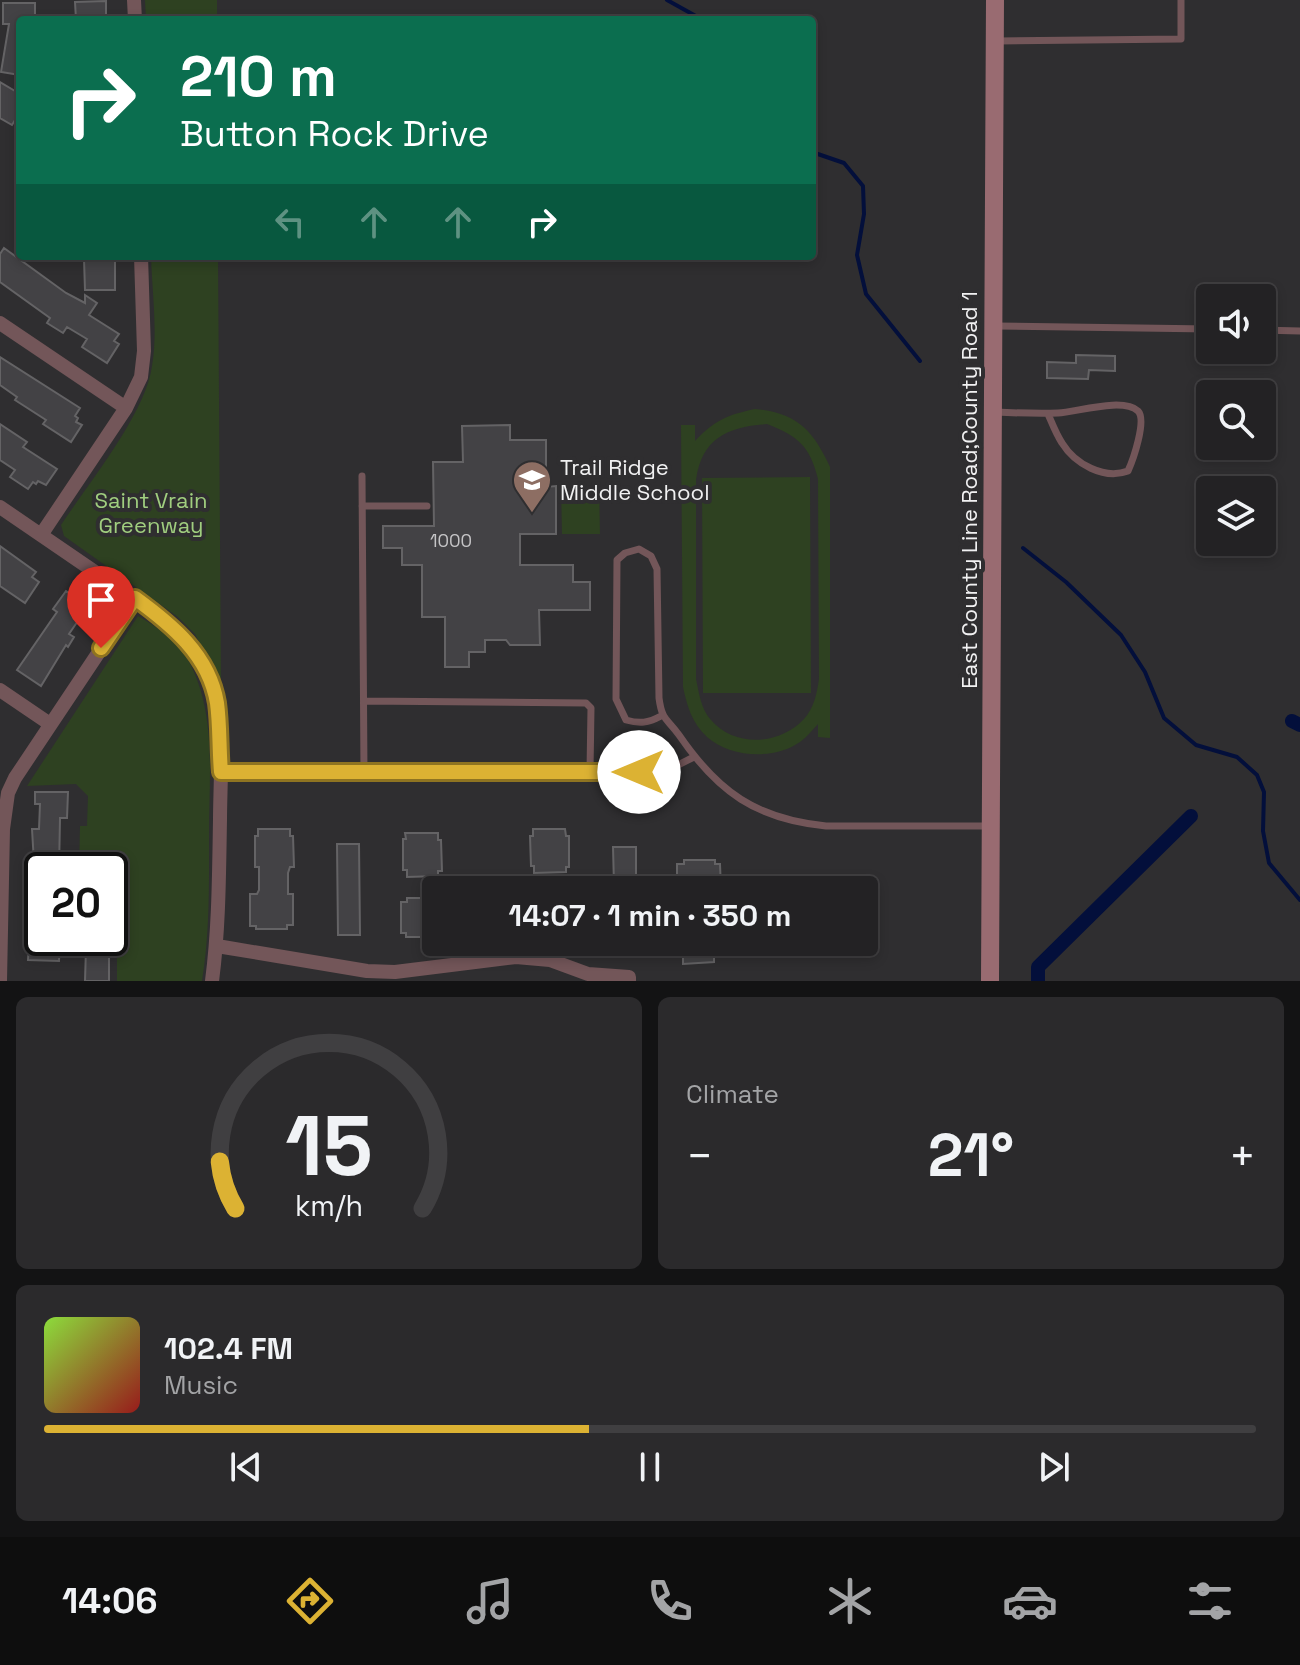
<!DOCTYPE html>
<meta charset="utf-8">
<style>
body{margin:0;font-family:"Space Grotesk",sans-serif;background:#2b2a2c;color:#f1f3f6;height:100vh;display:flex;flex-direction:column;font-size:30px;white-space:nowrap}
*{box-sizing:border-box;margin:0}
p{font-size:26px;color:#a3a4a6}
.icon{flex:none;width:44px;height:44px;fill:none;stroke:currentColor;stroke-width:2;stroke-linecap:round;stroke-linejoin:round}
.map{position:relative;height:981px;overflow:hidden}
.details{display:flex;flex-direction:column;gap:16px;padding:16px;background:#131314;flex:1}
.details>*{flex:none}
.guide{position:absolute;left:16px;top:16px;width:800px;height:244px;border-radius:8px;box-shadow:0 4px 12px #0003,0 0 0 2px #403f41;background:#0b6e4f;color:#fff;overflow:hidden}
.controls{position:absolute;left:1196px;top:284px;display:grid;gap:16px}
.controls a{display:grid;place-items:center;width:80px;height:80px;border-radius:8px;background:#232224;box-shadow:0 4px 12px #0003,0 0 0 2px #403f41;font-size:40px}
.speed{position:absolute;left:24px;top:852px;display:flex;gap:16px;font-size:40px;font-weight:700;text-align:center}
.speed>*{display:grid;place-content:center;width:104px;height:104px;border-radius:50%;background:#232224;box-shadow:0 4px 12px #0003,0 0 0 2px #403f41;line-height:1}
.speed .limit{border:4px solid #111;border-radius:12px;background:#fff;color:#111}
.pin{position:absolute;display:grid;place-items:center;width:68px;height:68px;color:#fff;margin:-82px -34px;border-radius:50% 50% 50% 0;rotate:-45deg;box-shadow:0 0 8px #0007}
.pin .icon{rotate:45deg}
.me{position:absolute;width:88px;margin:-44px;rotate:270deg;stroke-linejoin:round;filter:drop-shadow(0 0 6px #0008)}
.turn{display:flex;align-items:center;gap:28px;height:168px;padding:0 32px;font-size:36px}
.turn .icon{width:104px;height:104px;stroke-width:2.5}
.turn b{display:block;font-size:56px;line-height:68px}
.lanes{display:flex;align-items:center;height:76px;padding:0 32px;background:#0003;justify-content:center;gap:40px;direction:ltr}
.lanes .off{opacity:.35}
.big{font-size:60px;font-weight:800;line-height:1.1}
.details .tile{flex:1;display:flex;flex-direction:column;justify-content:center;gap:12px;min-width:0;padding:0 28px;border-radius:12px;background:#2b2a2c}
.details .dial{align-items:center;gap:0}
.dial svg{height:208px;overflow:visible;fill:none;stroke:#403f41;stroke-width:7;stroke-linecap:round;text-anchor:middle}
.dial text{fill:#f1f3f6;stroke:none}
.song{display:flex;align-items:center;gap:24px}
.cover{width:96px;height:96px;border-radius:12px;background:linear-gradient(135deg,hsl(90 70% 55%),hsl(0 70% 35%))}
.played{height:8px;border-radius:4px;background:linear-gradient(90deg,#dcb233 45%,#403f41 45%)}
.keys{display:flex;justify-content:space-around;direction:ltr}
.heat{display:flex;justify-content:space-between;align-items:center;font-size:44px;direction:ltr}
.details .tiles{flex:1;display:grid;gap:16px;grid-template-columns:1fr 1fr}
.tile:last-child{grid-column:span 2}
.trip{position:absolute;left:422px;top:876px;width:456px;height:80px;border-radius:8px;background:#232224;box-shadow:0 4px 12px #0003,0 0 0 2px #403f41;font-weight:800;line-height:80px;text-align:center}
.dock{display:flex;height:128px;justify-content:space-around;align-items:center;background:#0e0e0e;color:#a3a4a6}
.dock .icon{width:56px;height:56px}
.dock .active{color:#dcb233}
.dock b{font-size:36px;color:#f1f3f6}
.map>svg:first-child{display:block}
.green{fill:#2e4121;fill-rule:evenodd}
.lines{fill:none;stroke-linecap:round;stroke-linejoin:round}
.stream{stroke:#030f3b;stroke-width:4}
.canal{stroke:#030f3b;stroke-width:14}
.building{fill:#434245;stroke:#646365;stroke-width:2}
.lane{stroke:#735659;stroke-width:7}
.street{stroke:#735659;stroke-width:14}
.secondary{stroke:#996b71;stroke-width:18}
.route-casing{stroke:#8f7421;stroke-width:20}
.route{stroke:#dcb233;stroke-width:14}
.labels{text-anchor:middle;stroke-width:8;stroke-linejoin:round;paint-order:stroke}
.number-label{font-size:18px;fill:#c6c5c7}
.poi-label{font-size:22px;fill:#f1f1f2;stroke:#2f2e30;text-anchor:start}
.street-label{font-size:22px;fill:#f1f1f2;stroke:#2f2e30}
.park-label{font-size:22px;fill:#a0ce7f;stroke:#2f2e30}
</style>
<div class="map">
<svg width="1300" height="981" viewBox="0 0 1300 981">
<rect width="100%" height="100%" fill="#2f2e30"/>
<!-- green -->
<path class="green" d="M145,0H217V20H146Z
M151,256H218L221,682L195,634L178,617L64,536L61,525C88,484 146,413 152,366C158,331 152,292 151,256Z
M755,409C797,413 813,430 830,467V738L818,737V724C812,730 807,737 800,742C774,760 731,758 707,737C692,723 687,706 683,687L681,425H695V441C715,420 727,415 755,409ZM767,424C798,436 810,446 818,479L819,679C817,693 814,708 804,719C780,745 735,748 711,720C701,709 699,693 696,679V480C702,437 729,427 767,424Z
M810,477L811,693H703L702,478Z
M561,486H599L600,534H562Z
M138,616C157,627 178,641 188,660C217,712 209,777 209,834C209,883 210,932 202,981H117V929H110V870H79L80,826H87L88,796L76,784L27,786Z"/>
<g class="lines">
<!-- stream -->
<path class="stream" d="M667,0L703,20
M812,152L844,163L863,186L864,214L857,255L866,294L920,361
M1023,548L1066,582L1121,635L1145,672L1164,718L1196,745L1237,757L1257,775L1264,792L1263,831L1269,863L1300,900"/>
<!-- canal -->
<path class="canal" d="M1292,721L1300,725
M1038,981V967L1191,816"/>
</g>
<!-- building -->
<path class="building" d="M106,1V20H76L75,2Z
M3,3H35V20H20V75L1,72L9,24H3Z
M0,82L20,94V112L12,125L0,118Z
M4,248L66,293L85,303V295L97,303L89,315L119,334L114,341L119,344L107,363L82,347L87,339L67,327L63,333L47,323L50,318L0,282V254Z
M98,256H115V290H85L84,259H98Z
M1076,355L1115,356V371L1089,370L1088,379L1047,378V362L1076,363Z
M0,357L80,408L75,416L78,418L76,422L82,425L71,442L43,424L46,420L15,400L17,397L0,385Z
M0,424L27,442L23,447L57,469L46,485L38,481L36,484L33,482L28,489L10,477L15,470L0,460Z
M510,425V440H546V487L556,486V534H520V565H573V582H590V610H539L540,645H510L506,640H485V652H469V667H445V617H422V565H402V548H383V526H434L433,462H463L462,426Z
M0,546L36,572L32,577L39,582L25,603L0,586Z
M66,591L95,610L89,619L82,615L69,634L74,637L68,647L66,645L41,686L17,670L57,612L53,609Z
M35,792H68L67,818H60L59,870H42V876H29V863H34L32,829H39L40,804H35Z
M258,829H290V836H293L294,867H290L288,873V894H293V925H287V929H256V926H250V894H257L259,890V867H255V836H258Z
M533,829H565L566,836H569V867H566V872L534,873V866H531L530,836H533Z
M405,833H438V840H441L442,871H438V876L407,877V870H403V839H406Z
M337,844H359L360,935H338Z
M613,847H636V884L614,885Z
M684,860H715V864H720L721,890H677V864H684Z
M407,898H436V937H406V933H401V902H407Z
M31,912L42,913V938H60L59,961L28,960Z
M679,942H717L718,957H714V962L683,964V957H679Z
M86,948L100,949V956H109V981H85Z"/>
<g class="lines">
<!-- lane -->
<path class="lane" d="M997,41L1181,39V0
M996,326L1210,329
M1262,330L1300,331
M995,412C1016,413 1037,414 1058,413C1077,412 1123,397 1138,411C1147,420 1133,460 1128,471C1104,480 1075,464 1062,443C1056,434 1052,423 1048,414
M362,476L364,772
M362,506H427
M364,701L586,703L591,708L590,772
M661,716C648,723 640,724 626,720L616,699L617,560L625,553L639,549L651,556L657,569L659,698C662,721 667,718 679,735C718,792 756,819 826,826H990
M221,772H664L694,757"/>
<!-- street -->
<path class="street" d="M134,0L135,20
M0,323L126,408
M0,507L171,624C189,643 206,665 214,691C225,729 220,781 220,820C219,874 219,928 212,981
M41,535L126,408L141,377L144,351L141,256
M0,690L50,724
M217,946L367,971L395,972L516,957L550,960L588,974L629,977V981
M0,981L3,829L8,793L15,778L135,598"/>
<!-- secondary -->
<path class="secondary" d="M990,981L995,0"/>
</g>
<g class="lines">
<defs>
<path id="route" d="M101,648L135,598C172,625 209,655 217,703C220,725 219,749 221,772H639"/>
</defs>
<!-- route casing -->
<use href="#route" class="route-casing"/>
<!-- route -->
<use href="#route" class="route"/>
</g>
<!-- icons -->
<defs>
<symbol id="school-pin" viewBox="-11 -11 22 30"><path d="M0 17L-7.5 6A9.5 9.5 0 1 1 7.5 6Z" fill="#8d6e63" stroke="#2f2e30"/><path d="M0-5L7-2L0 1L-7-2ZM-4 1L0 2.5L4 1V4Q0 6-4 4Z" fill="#fff"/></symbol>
</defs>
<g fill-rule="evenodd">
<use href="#school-pin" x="510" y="458" width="44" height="60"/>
</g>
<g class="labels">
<!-- number labels -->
<g class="number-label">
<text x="451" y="547">1000</text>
</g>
<!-- poi labels -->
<g class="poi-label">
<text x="560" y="475">Trail Ridge<tspan x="560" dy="25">Middle School</tspan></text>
</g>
<!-- street labels -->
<g class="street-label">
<text transform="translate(969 490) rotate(-90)" y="8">East County Line Road;County Road 1</text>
</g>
<!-- park labels -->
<g class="park-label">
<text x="151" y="508">Saint Vrain<tspan x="151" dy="25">Greenway</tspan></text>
</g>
</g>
</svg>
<div class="controls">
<a><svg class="icon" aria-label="sound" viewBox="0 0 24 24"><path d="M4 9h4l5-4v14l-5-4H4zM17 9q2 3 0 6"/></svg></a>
<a><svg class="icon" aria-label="search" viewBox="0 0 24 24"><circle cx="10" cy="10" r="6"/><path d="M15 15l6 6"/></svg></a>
<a><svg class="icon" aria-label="layers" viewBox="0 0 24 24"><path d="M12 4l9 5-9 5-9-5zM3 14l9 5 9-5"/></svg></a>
</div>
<div class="speed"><div class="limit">20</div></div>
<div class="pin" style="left:101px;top:648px;background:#d93025"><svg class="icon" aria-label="arrive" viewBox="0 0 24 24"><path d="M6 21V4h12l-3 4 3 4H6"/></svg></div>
<svg class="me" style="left:639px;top:772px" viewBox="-20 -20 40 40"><circle r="19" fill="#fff"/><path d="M0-13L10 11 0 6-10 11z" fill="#dcb233"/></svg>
<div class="trip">14:07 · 1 min · 350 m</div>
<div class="guide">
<div class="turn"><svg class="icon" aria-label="right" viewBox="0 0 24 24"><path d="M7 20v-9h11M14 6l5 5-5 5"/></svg><div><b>210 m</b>Button Rock Drive</div></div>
<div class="lanes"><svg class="icon off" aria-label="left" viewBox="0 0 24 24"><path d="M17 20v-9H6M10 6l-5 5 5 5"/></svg><svg class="icon off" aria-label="ahead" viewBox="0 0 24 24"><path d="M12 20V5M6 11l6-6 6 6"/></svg><svg class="icon off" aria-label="ahead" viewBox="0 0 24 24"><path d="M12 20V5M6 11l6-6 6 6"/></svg><svg class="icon" aria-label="right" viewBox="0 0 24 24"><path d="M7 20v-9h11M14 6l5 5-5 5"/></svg></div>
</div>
</div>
<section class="details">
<div class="tiles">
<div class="tile dial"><svg viewBox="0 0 100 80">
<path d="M14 69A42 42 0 1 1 86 69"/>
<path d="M14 69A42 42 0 0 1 8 51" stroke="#dcb233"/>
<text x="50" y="56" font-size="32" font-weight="700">15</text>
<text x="50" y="72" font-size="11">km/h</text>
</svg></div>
<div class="tile"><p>Climate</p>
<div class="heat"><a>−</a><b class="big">21°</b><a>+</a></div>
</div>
<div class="tile">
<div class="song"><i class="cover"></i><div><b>102.4 FM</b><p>Music</p></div></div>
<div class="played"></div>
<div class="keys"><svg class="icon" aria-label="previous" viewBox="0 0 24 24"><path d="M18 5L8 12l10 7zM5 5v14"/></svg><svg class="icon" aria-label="pause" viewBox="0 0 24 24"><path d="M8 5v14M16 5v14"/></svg><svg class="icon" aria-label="next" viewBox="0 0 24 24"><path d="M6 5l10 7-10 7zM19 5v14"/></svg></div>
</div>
</div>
</section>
<nav class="dock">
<b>14:06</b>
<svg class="icon active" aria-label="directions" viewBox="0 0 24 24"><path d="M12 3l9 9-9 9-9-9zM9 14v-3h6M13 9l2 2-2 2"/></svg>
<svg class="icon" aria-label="music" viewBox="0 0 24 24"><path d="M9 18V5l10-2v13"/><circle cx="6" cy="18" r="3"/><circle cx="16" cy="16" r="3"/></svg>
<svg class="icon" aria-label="phone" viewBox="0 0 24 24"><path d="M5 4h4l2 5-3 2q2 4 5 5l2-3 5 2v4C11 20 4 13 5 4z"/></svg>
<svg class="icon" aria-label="climate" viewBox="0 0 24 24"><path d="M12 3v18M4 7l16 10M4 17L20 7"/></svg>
<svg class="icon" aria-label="car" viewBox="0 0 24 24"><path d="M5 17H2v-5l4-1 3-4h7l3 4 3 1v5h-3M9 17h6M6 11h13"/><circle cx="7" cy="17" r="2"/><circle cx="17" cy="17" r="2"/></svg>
<svg class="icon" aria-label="filters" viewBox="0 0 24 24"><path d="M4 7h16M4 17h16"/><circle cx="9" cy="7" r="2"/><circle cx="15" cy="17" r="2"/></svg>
</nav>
